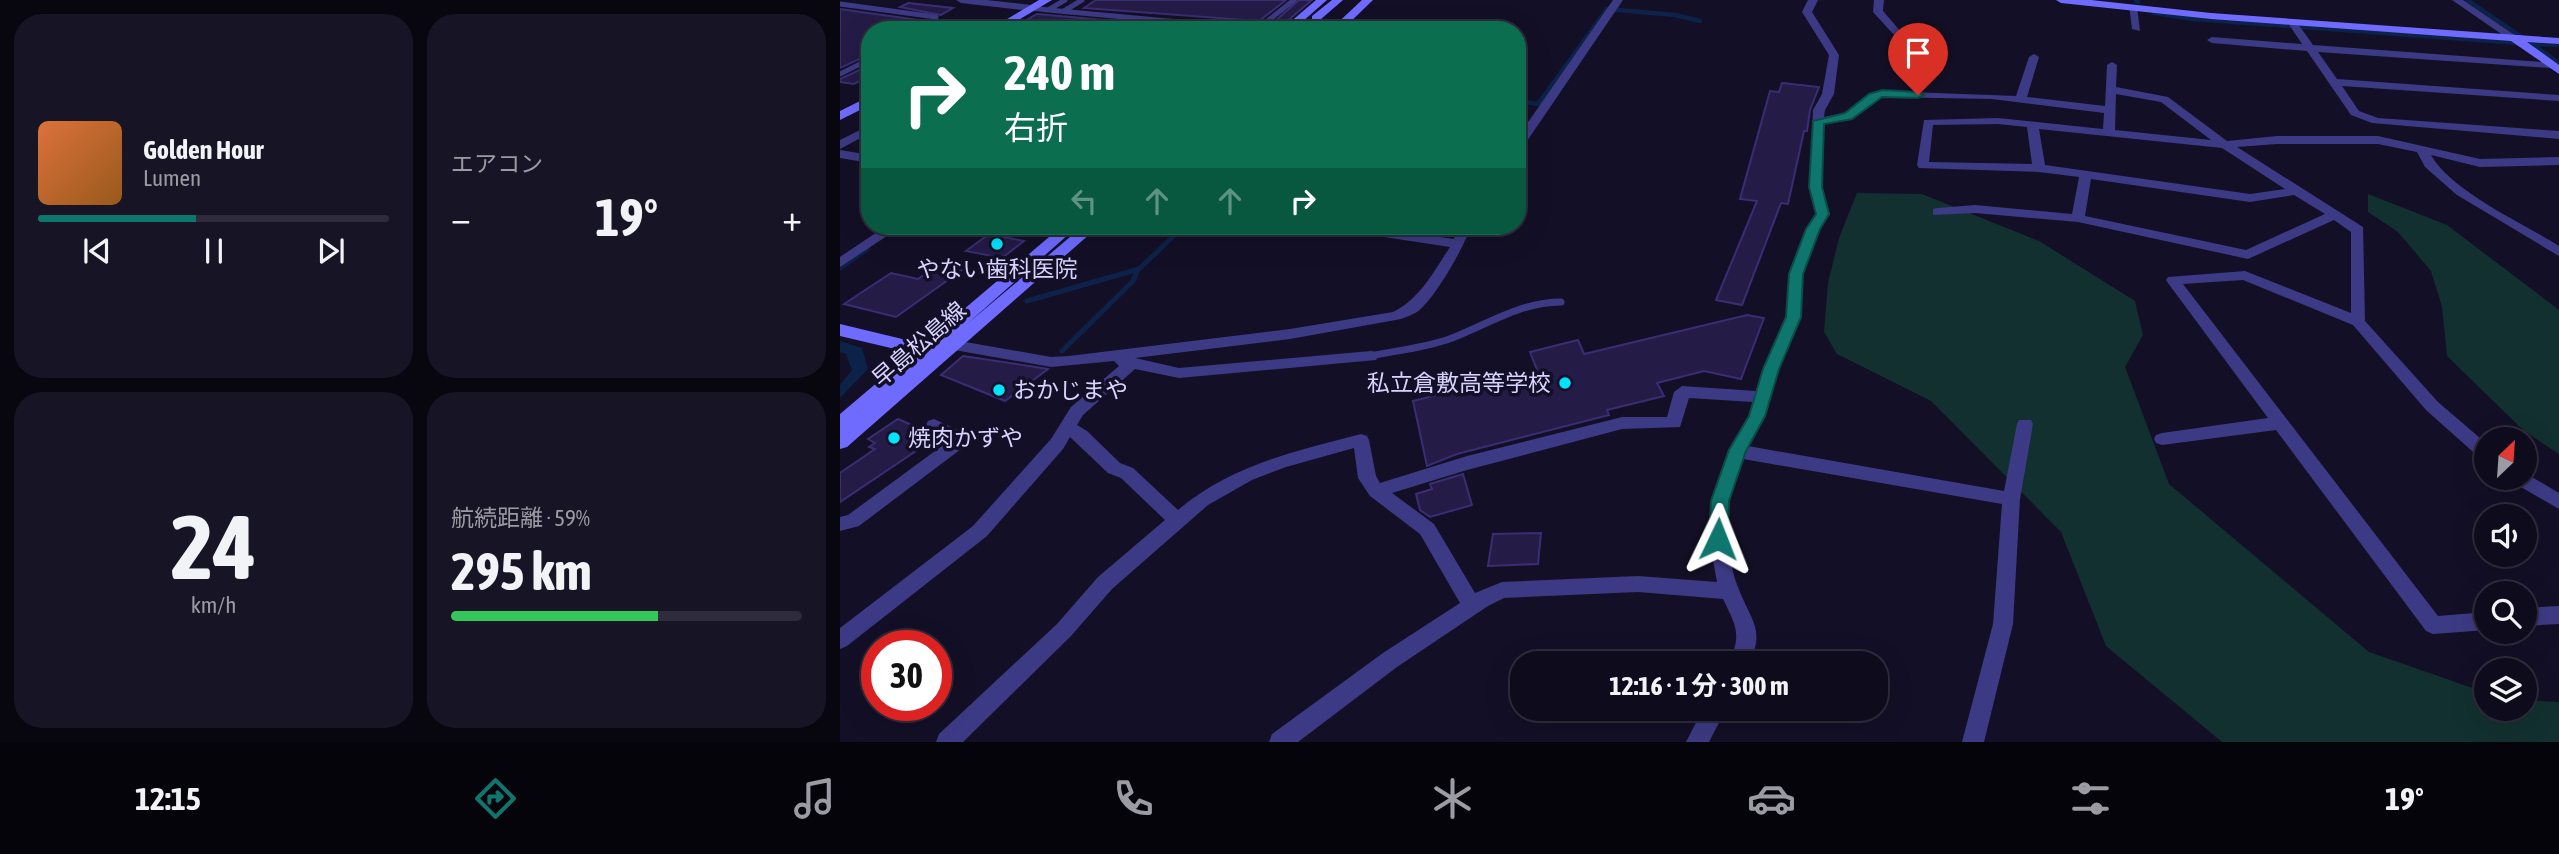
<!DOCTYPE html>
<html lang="ja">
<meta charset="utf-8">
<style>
body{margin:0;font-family:"Asap Condensed","Noto Sans JP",sans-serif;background:#171425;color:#f1f3f6;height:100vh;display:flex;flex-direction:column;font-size:26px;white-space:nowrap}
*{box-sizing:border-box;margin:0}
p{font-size:23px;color:#9b9ba3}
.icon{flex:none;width:38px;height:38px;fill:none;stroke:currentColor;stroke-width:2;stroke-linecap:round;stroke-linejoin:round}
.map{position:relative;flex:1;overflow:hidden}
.drawer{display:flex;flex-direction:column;gap:14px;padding:14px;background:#08060f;width:840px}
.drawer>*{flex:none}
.top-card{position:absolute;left:21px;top:21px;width:665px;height:214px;border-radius:28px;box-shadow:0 7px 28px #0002,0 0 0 2px #2e2b3b;background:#0b6e4f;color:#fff;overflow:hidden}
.needle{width:46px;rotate:25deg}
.fabs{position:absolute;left:1634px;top:427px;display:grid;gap:14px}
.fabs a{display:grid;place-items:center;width:63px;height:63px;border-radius:50%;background:#0e0b1c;box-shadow:0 7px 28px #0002,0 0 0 2px #2e2b3b;font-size:35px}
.speed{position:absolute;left:21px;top:630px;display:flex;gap:14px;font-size:35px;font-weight:700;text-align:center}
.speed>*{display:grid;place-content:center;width:91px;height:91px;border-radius:50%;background:#0e0b1c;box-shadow:0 7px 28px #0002,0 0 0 2px #2e2b3b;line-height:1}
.speed .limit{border:10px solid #d22;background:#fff;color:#111}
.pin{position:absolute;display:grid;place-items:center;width:60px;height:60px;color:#fff;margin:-72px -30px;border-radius:50% 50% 50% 0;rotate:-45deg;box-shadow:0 0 7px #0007}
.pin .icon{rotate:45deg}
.me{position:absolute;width:77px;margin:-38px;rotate:2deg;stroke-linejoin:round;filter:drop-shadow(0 0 5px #0008)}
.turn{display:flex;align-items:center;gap:24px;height:147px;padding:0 28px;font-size:32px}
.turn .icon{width:91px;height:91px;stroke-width:2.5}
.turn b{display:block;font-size:49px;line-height:60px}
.lanes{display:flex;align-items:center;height:66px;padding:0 28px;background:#0003;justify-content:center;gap:35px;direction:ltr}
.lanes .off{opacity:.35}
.big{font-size:52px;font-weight:700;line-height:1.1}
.drawer .widget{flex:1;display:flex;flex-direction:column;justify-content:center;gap:10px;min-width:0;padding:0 24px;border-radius:28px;background:#171425}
.drawer .dial{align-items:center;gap:0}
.dial b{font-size:91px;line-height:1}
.song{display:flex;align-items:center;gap:21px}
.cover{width:84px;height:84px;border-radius:10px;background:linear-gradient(135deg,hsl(20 70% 55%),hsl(30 70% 35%))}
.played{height:7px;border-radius:4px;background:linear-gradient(90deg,#0f766e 45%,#2e2b3b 45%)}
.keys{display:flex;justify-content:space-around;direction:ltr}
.heat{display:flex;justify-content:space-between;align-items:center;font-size:38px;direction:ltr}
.charge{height:10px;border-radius:5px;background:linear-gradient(90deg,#34c759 59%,#2e2b3b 0)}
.drawer .tiles{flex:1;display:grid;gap:14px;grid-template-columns:repeat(2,1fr)}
.trip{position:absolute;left:670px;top:651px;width:378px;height:70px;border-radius:28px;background:#0e0b1c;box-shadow:0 7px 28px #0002,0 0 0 2px #2e2b3b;font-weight:700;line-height:70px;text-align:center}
.dock{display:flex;height:112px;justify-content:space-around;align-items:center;background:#06040b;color:#9b9ba3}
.dock .icon{width:49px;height:49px}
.dock .active{color:#0f766e}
.dock b{font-size:32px;color:#f1f3f6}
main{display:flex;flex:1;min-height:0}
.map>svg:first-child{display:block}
.green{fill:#12302f}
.water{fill:#0c2248}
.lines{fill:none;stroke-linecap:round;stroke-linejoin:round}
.stream-far1{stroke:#0c2248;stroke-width:4.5}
.stream{stroke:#0c2248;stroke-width:5}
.building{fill:#241b47;stroke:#3b2d73;stroke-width:2}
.lane-far1{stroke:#3d3a85;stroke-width:5}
.lane{stroke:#3d3a85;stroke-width:7}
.street{fill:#3d3a85;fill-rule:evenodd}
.secondary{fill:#6f6bff;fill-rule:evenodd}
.route{fill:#0f766e;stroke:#0a4d48;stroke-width:2}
.poi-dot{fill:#00e5ff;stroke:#130f26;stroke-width:2.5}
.labels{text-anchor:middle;stroke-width:7;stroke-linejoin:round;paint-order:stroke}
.poi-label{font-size:23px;fill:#d9d4ff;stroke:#130f26;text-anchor:start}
.street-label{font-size:23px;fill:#d9d4ff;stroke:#130f26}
</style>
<main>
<section class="drawer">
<div class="tiles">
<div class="widget">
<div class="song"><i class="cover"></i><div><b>Golden Hour</b><p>Lumen</p></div></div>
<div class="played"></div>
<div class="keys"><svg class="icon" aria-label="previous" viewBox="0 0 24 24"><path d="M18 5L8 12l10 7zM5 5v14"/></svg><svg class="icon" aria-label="pause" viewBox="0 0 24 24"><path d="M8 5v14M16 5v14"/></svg><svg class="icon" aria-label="next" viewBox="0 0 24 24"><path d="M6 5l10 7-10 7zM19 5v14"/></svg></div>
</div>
<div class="widget"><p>エアコン</p>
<div class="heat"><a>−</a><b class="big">19°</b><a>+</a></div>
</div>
<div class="widget dial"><b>24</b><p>km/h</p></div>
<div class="widget"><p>航続距離 · 59%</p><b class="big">295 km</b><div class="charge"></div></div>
</div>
</section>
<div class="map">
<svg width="1719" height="742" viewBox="0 0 1719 742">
<rect width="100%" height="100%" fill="#130f26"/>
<!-- green -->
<path class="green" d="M1017,193L1082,194L1199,241L1295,301L1303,335L1285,367L1329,484L1529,652L1647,693V709H1685V700L1719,702V742H1382L1266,646L1221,532L1091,401L997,354L984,332L988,283L999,238Z
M1528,194L1607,225L1719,310V454L1684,431L1607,356L1602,307L1591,271L1558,232L1528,212Z"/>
<!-- water -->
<path class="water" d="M0,341L22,348L28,369L0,398V385L12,370L6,354L0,352Z"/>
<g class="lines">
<!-- stream-far1 -->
<path class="stream-far1" d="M1296,0L1298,2
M1314,13L1353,19L1692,44L1627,0
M1692,44L1719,63
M1693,44L1719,45
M677,101L698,104L767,9L835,15L860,21"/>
<!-- stream -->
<path class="stream" d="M0,268L27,249
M187,301L299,269L344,226
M222,351L293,281L298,269"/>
</g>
<!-- building -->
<path class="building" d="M256,0H446L419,21L244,8Z
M459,0H472L445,23L434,22Z
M68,3L113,8L101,15L60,7Z
M0,9L85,21L74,30H30V54L0,68Z
M197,14L208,15L341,27L249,30L241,24L206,20L192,30H169Z
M30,65V76L14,84L0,82V79Z
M942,83L979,87L970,110L967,131H964L948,204L941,203L902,305L876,300L917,201L900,199L930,91L939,92Z
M149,234L184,241L162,258L126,251Z
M98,265L122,270L56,317L4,304L51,273L78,279Z
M907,315L924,318L901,379L864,371L817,383L824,396L767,410L769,415L617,454L587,466L573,401L697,370L690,352L738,340L744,354Z
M123,356L202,368L208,369L165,401L101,375Z
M58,419L85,431L76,437L88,443L0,502V473L35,449L29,447L35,443L28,439Z
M623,474L632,505L590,517L580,510L576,494L592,489L590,484Z
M701,533L698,564L648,566L653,534Z"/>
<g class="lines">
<!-- lane-far1 -->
<path class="lane-far1" d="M0,4L96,17L94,22L79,30
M192,8L208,10L225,0
M208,10L361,24
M224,11L242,0
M416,30L454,0
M0,74L30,59"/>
<!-- lane -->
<path class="lane" d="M531,356C558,350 586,348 612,338C648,324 681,302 721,302"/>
<!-- street -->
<path class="street" d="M116,0H146L192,5L197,8L192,11L121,3Z
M773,0H783L681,150L677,151V138Z
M968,0H978L972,12L999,55L994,94L985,110L984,117L1004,113L1029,94L1042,91L1176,96L1189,57L1194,54L1199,57L1187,97L1265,106L1267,65L1272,62L1277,65L1276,87L1328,97L1387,141L1437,136H1538L1640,159L1719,157V165L1640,167L1591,155C1612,192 1683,223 1719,246V256L1617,195L1585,167L1577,152L1538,144H1437L1397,147L1523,227L1525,321L1598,402L1647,444V460L1641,459L1586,410L1513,325L1403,280L1343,284L1598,616L1647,612V630L1593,634L1586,631L1436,430L1322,445L1316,443L1314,439L1316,435L1322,433L1428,418L1328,283L1326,280L1328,277L1405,271L1511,313V232L1494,220L1408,259L1238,222L1135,213L1093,215V209L1098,208L1135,205L1232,214L1239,177L1199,172L1079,168L1077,165L1084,120L1158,118L1263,129L1264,113L1152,99L1042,97L1037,98L1012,118L984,124L982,187L990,214L980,229L963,274L960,317L939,369L925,416L908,446L1164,491L1177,424L1179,420H1191L1193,424L1180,499L1173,624L1144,742H1122L1153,624L1162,504L903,459C894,485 885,510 887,539C889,555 893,577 900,592C912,622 925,631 909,663H889C902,634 896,626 883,599L798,592L664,598L648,606L557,667L458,742H429L432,734L543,653L620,603L580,534L530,496L518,478L514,448L446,467L412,480L368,505L272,589L231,636L123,742H96L99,734L217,624L258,577L325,520L281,478L268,473L230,437L223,449L147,536L7,646L0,649V628L133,526L211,439L231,407L279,366L274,361L211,367L103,348L98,347L95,343L98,339L103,338L211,357L229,356L450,329L553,312C580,299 594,271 610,247L498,230L492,226H523L614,239L618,226H631C625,246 594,300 577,312C572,315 566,317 561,319L450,339L295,358L339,368L531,351L536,352L539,356L536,360L339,378L295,369L243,415L237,425L247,431L280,463L293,468L338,510C391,465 456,451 521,434L527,436L529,440L536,476L540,483L627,456L782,417H827L834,392L842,386L916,391L946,317L949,274L966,229L976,214L970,187L973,110L982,94L989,55L962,12ZM1276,94L1321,102L1371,140L1275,130ZM1158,124L1187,127L1192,164L1089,162L1093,125ZM1199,129L1382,148L1445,189L1410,194L1205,165ZM1251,179L1410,202L1454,195L1485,214L1406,250L1245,216ZM849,398L913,402L909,416L888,451L871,501L869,539L877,582L798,576L662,582L635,593L594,524L552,493L627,470L782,429L840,427Z
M1034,0H1044L1043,11L1074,47V76L1065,74L1064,48L1059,46L1055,36L1033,12Z
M1612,0H1623L1679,38L1670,40Z
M1289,5L1297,7L1300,31L1292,29Z
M1453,20L1456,21L1473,45L1715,63V67L1711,68L1478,52L1497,79L1719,95V101L1502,86L1519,111L1538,118L1719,131V139L1532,123L1511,115L1467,51L1372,43L1367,40L1372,37L1462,44L1448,23Z
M206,23L241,27L246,30H195Z
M30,125V133L0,149V140Z
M0,150L30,155V163L0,158Z
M46,226H62L0,267V257Z
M94,419L129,435L131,439L129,443L19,526L0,531V517L8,515L110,440L88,429L86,425L88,421Z
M1685,473L1719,493V509L1674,483L1671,478H1685Z
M1719,606V624L1685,626V608Z
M863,709H886L869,742H846Z"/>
<!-- secondary -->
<path class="secondary" d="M199,0H212L162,30H149Z
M476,0H487L453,30H441Z
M492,0H503L480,20H472V16Z
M522,0H533L502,30H490Z
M1216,0H1251L1371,13L1719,38V44L1687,42L1719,65V74L1671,41L1371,19L1221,3Z
M30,96V105L0,120V111Z
M222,226H238L127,324L243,226H259L7,447L0,449V414L72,353L0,336V324L83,344Z"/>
</g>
<!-- route -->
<path class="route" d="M1042,90L1078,92L1084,95L1078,98L1042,97L1012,119L984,124L982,187L989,214L980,229L963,274L961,317L939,369L925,416L906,451L889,501L888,539L885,545H872L869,539L871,501L889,450L909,416L923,369L946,317L949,274L966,229L976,214L969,187L973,121L1005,113L1029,94Z"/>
<!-- markers -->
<g class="poi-dot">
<circle cx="157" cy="244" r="7"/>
<circle cx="725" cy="383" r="7"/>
<circle cx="159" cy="390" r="7"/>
<circle cx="54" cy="438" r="7"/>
</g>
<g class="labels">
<!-- poi labels -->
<g class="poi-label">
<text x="157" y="277" text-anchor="middle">やない歯科医院</text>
<text x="711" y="391" text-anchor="end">私立倉敷高等学校</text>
<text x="173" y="398">おかじまや</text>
<text x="68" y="446">焼肉かずや</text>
</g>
<!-- street labels -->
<g class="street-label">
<text transform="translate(79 344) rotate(-41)" y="8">早島松島線</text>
</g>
</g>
</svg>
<div class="fabs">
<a><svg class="needle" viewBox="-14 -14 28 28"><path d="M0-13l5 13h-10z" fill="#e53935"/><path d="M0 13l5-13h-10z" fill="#9b9ba3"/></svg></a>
<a><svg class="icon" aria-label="sound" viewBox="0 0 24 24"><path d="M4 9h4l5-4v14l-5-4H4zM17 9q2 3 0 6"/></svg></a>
<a><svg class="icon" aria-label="search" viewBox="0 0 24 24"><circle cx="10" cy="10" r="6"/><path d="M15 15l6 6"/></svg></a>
<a><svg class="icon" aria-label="layers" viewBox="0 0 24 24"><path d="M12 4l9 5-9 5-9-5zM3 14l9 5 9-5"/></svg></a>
</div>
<div class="speed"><div class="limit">30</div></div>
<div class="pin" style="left:1078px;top:95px;background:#d93025"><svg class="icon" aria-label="arrive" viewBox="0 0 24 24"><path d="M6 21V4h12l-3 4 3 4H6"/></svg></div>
<svg class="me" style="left:878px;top:539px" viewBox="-20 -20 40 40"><path d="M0-17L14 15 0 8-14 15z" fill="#0f766e" stroke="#fff" stroke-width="4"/></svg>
<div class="trip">12:16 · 1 分 · 300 m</div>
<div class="top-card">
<div class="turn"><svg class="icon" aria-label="right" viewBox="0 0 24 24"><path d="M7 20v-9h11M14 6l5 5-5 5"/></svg><div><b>240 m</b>右折</div></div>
<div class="lanes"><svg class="icon off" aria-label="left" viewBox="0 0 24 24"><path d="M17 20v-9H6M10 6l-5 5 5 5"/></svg><svg class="icon off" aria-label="ahead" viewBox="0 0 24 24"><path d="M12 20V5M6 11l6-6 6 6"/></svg><svg class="icon off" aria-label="ahead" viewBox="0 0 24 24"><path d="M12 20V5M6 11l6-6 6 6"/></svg><svg class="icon" aria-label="right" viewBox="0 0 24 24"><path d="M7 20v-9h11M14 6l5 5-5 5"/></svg></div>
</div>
</div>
</main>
<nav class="dock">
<b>12:15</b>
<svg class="icon active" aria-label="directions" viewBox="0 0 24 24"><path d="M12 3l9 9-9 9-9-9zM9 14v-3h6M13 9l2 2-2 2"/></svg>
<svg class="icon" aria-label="music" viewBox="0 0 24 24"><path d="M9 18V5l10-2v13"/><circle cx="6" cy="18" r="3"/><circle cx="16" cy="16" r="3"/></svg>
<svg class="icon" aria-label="phone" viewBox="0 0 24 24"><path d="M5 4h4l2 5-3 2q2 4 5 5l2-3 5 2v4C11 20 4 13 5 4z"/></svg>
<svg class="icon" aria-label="climate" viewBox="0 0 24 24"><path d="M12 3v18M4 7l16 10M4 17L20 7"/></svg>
<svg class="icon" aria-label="car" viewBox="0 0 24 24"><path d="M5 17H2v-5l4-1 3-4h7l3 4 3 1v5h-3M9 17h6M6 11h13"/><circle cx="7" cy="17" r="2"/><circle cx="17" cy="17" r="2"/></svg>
<svg class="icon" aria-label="filters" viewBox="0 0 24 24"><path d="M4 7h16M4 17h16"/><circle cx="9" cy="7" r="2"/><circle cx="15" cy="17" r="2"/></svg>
<b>19°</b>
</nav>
